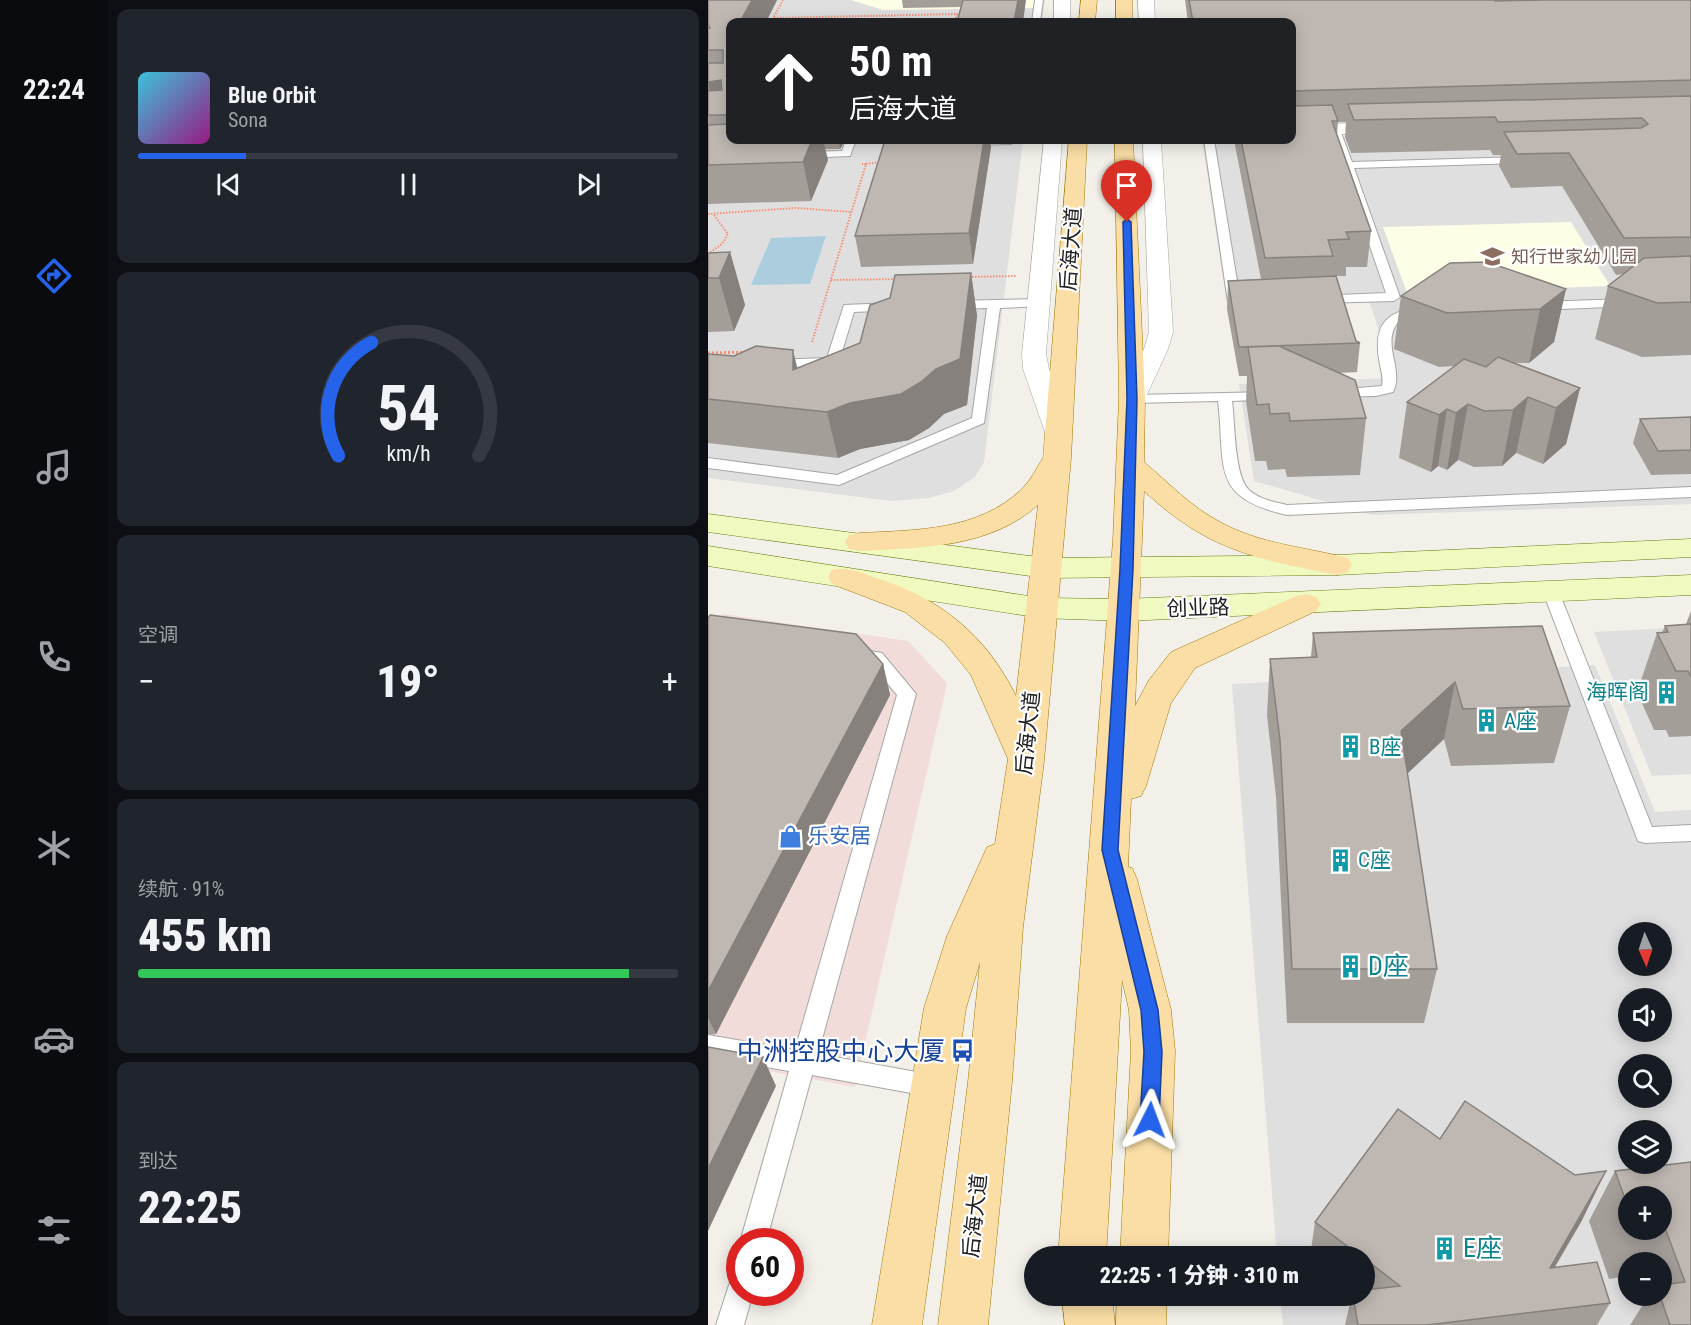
<!DOCTYPE html>
<html lang="zh">
<meta charset="utf-8">
<style>
body{margin:0;font-family:"Roboto Condensed","Noto Sans SC",sans-serif;background:#20242c;color:#f1f3f6;height:100vh;display:flex;flex-direction:column;font-size:22px;white-space:nowrap}
*{box-sizing:border-box;margin:0}
p{font-size:20px;color:#9ea1a6}
.icon{flex:none;width:33px;height:33px;fill:none;stroke:currentColor;stroke-width:2;stroke-linecap:round;stroke-linejoin:round}
.map{position:relative;flex:1;overflow:hidden}
.side{display:flex;flex-direction:column;gap:9px;padding:9px;background:#0d0f14;width:600px}
.side>*{flex:none}
.top-card{position:absolute;left:18px;top:18px;width:570px;height:126px;border-radius:12px;box-shadow:0 3px 15px #0003;background:#202124;color:#fff;overflow:hidden}
.needle{width:39px;rotate:177deg}
.controls{position:absolute;left:910px;top:922px;display:grid;gap:12px}
.controls a{display:grid;place-items:center;width:54px;height:54px;border-radius:50%;background:#171b24;box-shadow:0 3px 15px #0003;font-size:30px}
.speed{position:absolute;left:18px;top:1228px;display:flex;gap:12px;font-size:30px;font-weight:700;text-align:center}
.speed>*{display:grid;place-content:center;width:78px;height:78px;border-radius:50%;background:#171b24;box-shadow:0 3px 15px #0003;line-height:1}
.speed .limit{border:9px solid #d22;background:#fff;color:#111}
.pin{position:absolute;display:grid;place-items:center;width:51px;height:51px;color:#fff;margin:-62px -26px;border-radius:50% 50% 50% 0;rotate:-45deg;box-shadow:0 0 6px #0007}
.pin .icon{rotate:45deg}
.me{position:absolute;width:66px;margin:-33px;rotate:3deg;stroke-linejoin:round;filter:drop-shadow(0 0 4px #0008)}
.turn{display:flex;align-items:center;gap:21px;height:126px;padding:0 24px;font-size:27px}
.turn .icon{width:78px;height:78px;stroke-width:2.5}
.turn b{display:block;font-size:42px;line-height:51px}
.big{font-size:45px;font-weight:800;line-height:1.1}
.side .tile{flex:1;display:flex;flex-direction:column;justify-content:center;gap:9px;min-width:0;padding:0 21px;border-radius:12px;background:#20242c}
.side .dial{align-items:center;gap:0}
.dial svg{height:156px;overflow:visible;fill:none;stroke:#363941;stroke-width:7;stroke-linecap:round;text-anchor:middle}
.dial text{fill:#f1f3f6;stroke:none}
.song{display:flex;align-items:center;gap:18px}
.cover{width:72px;height:72px;border-radius:9px;background:linear-gradient(135deg,hsl(190 70% 55%),hsl(310 70% 35%))}
.played{height:6px;border-radius:3px;background:linear-gradient(90deg,#2563eb 20%,#363941 20%)}
.keys{display:flex;justify-content:space-around;direction:ltr}
.heat{display:flex;justify-content:space-between;align-items:center;font-size:33px;direction:ltr}
.charge{height:9px;border-radius:4px;background:linear-gradient(90deg,#34c759 91%,#363941 0)}
.trip{position:absolute;left:316px;top:1246px;width:351px;height:60px;border-radius:30px;background:#171b24;box-shadow:0 3px 15px #0003;font-weight:800;line-height:60px;text-align:center}
main{display:flex;flex:1;min-height:0}
.menu{display:flex;flex-direction:column;width:108px;justify-content:space-around;align-items:center;background:#090b0e;color:#9ea1a6}
.menu .icon{width:42px;height:42px}
.menu .selected{color:#2563eb}
.menu b{font-size:27px;color:#f1f3f6}
.map>svg:first-child{display:block}
.residential{fill:#e0dfdf;fill-rule:evenodd}
.commercial{fill:#f1dcd9}
.education{fill:#fcffe5}
.water{fill:#abcdde}
.lines{fill:none;stroke-linecap:round;stroke-linejoin:round}
.service-casing{stroke:#a6a6a6;stroke-width:2}
.minor-casing{stroke:#a6a6a6;stroke-width:1}
.tertiary-casing{stroke:#a6a6a6;stroke-width:1}
.secondary-casing{stroke:#627a07;stroke-width:1}
.primary-casing{stroke:#9c7903;stroke-width:1}
.path-far1{stroke:#f78f74;stroke-width:2;stroke-dasharray:1.5 1.5;stroke-linecap:butt}
.path{stroke:#f78f74;stroke-width:3;stroke-dasharray:2 2;stroke-linecap:butt}
.service{fill:#fff;fill-rule:evenodd}
.minor{fill:#fff;fill-rule:evenodd}
.tertiary{fill:#fff;fill-rule:evenodd}
.secondary{fill:#f0f9c0;fill-rule:evenodd}
.primary{fill:#fadea5;fill-rule:evenodd}
.wall{fill:#a49e99;fill-rule:evenodd}
.shaded-wall{fill:#86817d}
.building{fill:#bfb8b2;stroke:#86817d;stroke-width:1.5}
.route{fill:#2563eb;stroke:#184099;stroke-width:1.5}
.labels{text-anchor:middle;stroke-width:4.5;stroke-linejoin:round;paint-order:stroke}
.far-education-label{font-size:18px;fill:#785e54;stroke:#fff;text-anchor:start}
.street-label{font-size:21px;fill:#222;stroke:#fff}
.culture-label{font-size:21px;fill:#0d838f;stroke:#fff;text-anchor:start}
.shop-label{font-size:21px;fill:#366cbe;stroke:#fff;text-anchor:start}
.near-culture-label{font-size:26px;fill:#0d838f;stroke:#fff;text-anchor:start}
.near-transit-label{font-size:26px;fill:#164399;stroke:#fff;text-anchor:end}
</style>
<main>
<nav class="menu">
<b>22:24</b>
<svg class="icon selected" aria-label="directions" viewBox="0 0 24 24"><path d="M12 3l9 9-9 9-9-9zM9 14v-3h6M13 9l2 2-2 2"/></svg>
<svg class="icon" aria-label="music" viewBox="0 0 24 24"><path d="M9 18V5l10-2v13"/><circle cx="6" cy="18" r="3"/><circle cx="16" cy="16" r="3"/></svg>
<svg class="icon" aria-label="phone" viewBox="0 0 24 24"><path d="M5 4h4l2 5-3 2q2 4 5 5l2-3 5 2v4C11 20 4 13 5 4z"/></svg>
<svg class="icon" aria-label="climate" viewBox="0 0 24 24"><path d="M12 3v18M4 7l16 10M4 17L20 7"/></svg>
<svg class="icon" aria-label="car" viewBox="0 0 24 24"><path d="M5 17H2v-5l4-1 3-4h7l3 4 3 1v5h-3M9 17h6M6 11h13"/><circle cx="7" cy="17" r="2"/><circle cx="17" cy="17" r="2"/></svg>
<svg class="icon" aria-label="filters" viewBox="0 0 24 24"><path d="M4 7h16M4 17h16"/><circle cx="9" cy="7" r="2"/><circle cx="15" cy="17" r="2"/></svg>
</nav>
<section class="side">
<div class="tile">
<div class="song"><i class="cover"></i><div><b>Blue Orbit</b><p>Sona</p></div></div>
<div class="played"></div>
<div class="keys"><svg class="icon" aria-label="previous" viewBox="0 0 24 24"><path d="M18 5L8 12l10 7zM5 5v14"/></svg><svg class="icon" aria-label="pause" viewBox="0 0 24 24"><path d="M8 5v14M16 5v14"/></svg><svg class="icon" aria-label="next" viewBox="0 0 24 24"><path d="M6 5l10 7-10 7zM19 5v14"/></svg></div>
</div>
<div class="tile dial"><svg viewBox="0 0 100 80">
<path d="M14 69A42 42 0 1 1 86 69"/>
<path d="M14 69A42 42 0 0 1 31 11" stroke="#2563eb"/>
<text x="50" y="56" font-size="32" font-weight="700">54</text>
<text x="50" y="72" font-size="11">km/h</text>
</svg></div>
<div class="tile"><p>空调</p>
<div class="heat"><a>−</a><b class="big">19°</b><a>+</a></div>
</div>
<div class="tile"><p>续航 · 91%</p><b class="big">455 km</b><div class="charge"></div></div>
<div class="tile"><p>到达</p><b class="big">22:25</b></div>
</section>
<div class="map">
<svg width="983" height="1325" viewBox="0 0 983 1325">
<rect width="100%" height="100%" fill="#f2f0e9"/>
<!-- residential -->
<path class="residential" d="M0,0H337L334,22H22Z
M0,100L22,140H315L276,462L267,477L246,491L221,498L183,501L0,478Z
M983,128V504L664,515L546,481L531,384L686,378L659,294L518,298L494,140Z
M983,627V774L944,776L886,632Z
M887,665L947,812L983,810V1325H575L572,1296H657V1257H569L524,684ZM921,933H954V966H921ZM921,999H954V1032H921ZM921,1065H954V1098H921ZM921,1131H954V1164H921ZM921,1197H954V1230H921ZM921,1263H954V1296H921Z"/>
<!-- commercial -->
<path class="commercial" d="M15,614L200,641L239,683L147,1087L0,1060V636Z"/>
<!-- education -->
<path class="education" d="M143,0H327L326,8L175,10Z
M863,222L902,286L699,293L675,227Z"/>
<!-- water -->
<path class="water" d="M118,236L102,284L43,285L63,238Z"/>
<g class="lines">
<defs>
<path id="service" d="M327,0H335L332,22H324Z
M627,127L632,130L644,162L814,157L819,160L814,163L646,168L692,297L686,301L611,303L605,299L607,296L678,293L622,130Z
M138,140H148L142,156L96,158L91,155L96,152L134,151Z
M255,140H307L308,141L303,144L259,145L255,144Z
M496,140H506L532,299L535,302L529,306L520,302Z
M331,299L336,300V306L292,308L276,423L131,485L0,468V458L129,475L264,418L279,308L243,309L237,305L243,301Z
M918,299L924,303L923,306L831,310L825,306L831,302Z
M185,303L190,304V310L146,312L130,365L65,368L58,364L65,360L119,358L136,305Z
M714,306L720,310L719,313L692,320C671,342 697,369 685,392L668,396L622,397V391L627,390L674,386C676,377 672,368 671,359C665,322 681,311 714,306Z
M563,392L570,396L568,399L524,401C527,422 526,474 540,489C550,499 566,502 579,505L983,487V497L579,515C501,497 518,467 510,401L424,403L417,399L424,395Z
M843,586L851,592L944,827L983,825V841L937,843L930,841L835,592Z
M156,650L174,653L208,694L110,1054L225,1075L234,1078L237,1086L234,1094L225,1097L104,1075L58,1242H32L81,1071L0,1057V1035L87,1050L189,695L163,663L150,660L147,656L150,652Z
M32,1279V1293H45L36,1325H8L22,1282Z"/>
<path id="minor" d="M346,0H362V22H346Z
M430,0H446L447,22H431Z
M336,140H354L338,354L341,369L363,432L359,438L350,440L341,438L337,432L315,369L314,354Z
M435,140H453L465,332L460,349L437,399L433,404L424,407L415,404L411,399L436,349L441,332Z"/>
<path id="tertiary" d="M684,122L693,128L691,132L584,136V125Z"/>
<path id="secondary" d="M0,514L337,558L629,555L983,539V557L629,575L337,578L0,532Z
M0,546L333,598L417,599L983,575V595L417,621L333,618L0,566Z"/>
<path id="primary" d="M373,0H389L387,22H371Z
M408,0H424V22H408Z
M361,140H379L363,458L336,761L315,927L304,1082L280,1325H230L260,1082L272,962L258,1008L214,1325H164L216,1008L239,936L279,847L287,844L300,759L263,675L237,643L197,612L124,584L120,577L124,570C140,566 153,573 168,578C232,598 278,635 308,696L330,505C282,548 213,548 152,551L141,549L137,542L141,535L152,533C209,530 270,531 314,489C323,480 328,469 335,458Z
M407,140H425L437,399L436,462C461,483 483,507 512,522C552,544 596,547 640,558L644,565L640,572L629,575C546,558 501,551 436,491L427,706L441,680L463,652L586,597L597,594L608,597L613,604L608,611L487,668L463,703L438,786L433,796L423,799L420,867L424,868L429,879L463,1010L467,1051L460,1257H412L423,1051L421,1010L414,980L398,1257H350L405,540L411,399Z
M354,1296H404L407,1325H357Z
M409,1296H459L458,1325H408Z"/>
</defs>
<!-- service casing -->
<use href="#service" class="service-casing"/>
<!-- minor casing -->
<use href="#minor" class="minor-casing"/>
<!-- tertiary casing -->
<use href="#tertiary" class="tertiary-casing"/>
<!-- secondary casing -->
<use href="#secondary" class="secondary-casing"/>
<!-- primary casing -->
<use href="#primary" class="primary-casing"/>
<!-- path-far1 -->
<path class="path-far1" d="M66,18L249,14L247,22
M63,22L75,0
M158,164L172,162
M0,214L88,208L144,212
M0,254L14,244L20,234L6,215
M258,277L308,276
M123,280L191,279
M104,342L158,164H154"/>
<!-- path -->
<path class="path" d="M0,353L40,352"/>
<!-- service -->
<use href="#service" class="service"/>
<!-- minor -->
<use href="#minor" class="minor"/>
<!-- tertiary -->
<use href="#tertiary" class="tertiary"/>
<!-- secondary -->
<use href="#secondary" class="secondary"/>
<!-- primary -->
<use href="#primary" class="primary"/>
</g>
<!-- wall -->
<path class="wall" d="M0,0H69L58,22H22V140H137L132,149H117L120,160L103,201L0,204Z
M194,0H318L253,7L195,8Z
M477,0H983V355L934,357L887,339L900,286L915,274L908,275L854,186L803,188L791,166L793,155H785L782,150L643,153L637,137L638,122H630L629,136L663,231L659,267H638V276H628L648,341L652,343L649,372L631,373L658,418L652,475L579,477L577,469L560,470L558,461H547L538,402L539,376H531L519,309L520,281L553,279L526,140H584V22H480Z
M283,147L265,264L153,267L147,236Z
M22,252L37,305L26,331L0,332V253Z
M263,273L269,316L259,405L236,414L221,428L201,440L152,449L130,458L0,443V354L89,368L152,343Z
M858,289L846,342L821,363H807L872,388L858,444L835,464L808,453L794,466L766,467L750,460L739,470L730,466L723,472L691,458L699,402L746,366L731,367L686,349L693,296Z
M983,417V474L943,475L925,443L932,419Z
M983,611V736L961,737L958,730H946L929,692L949,633H954L957,626L978,624Z
M0,618L175,664L182,695L8,1034L0,1035Z
M605,633L862,706L846,763L743,766L736,739L699,774L729,969L716,1023H579L568,797L559,715L562,659L603,657Z
M732,1139L867,1175L898,1171L873,1222L847,1267L902,1303L889,1325H637L642,1303L633,1296H657V1257H602L607,1222Z
M983,1162V1325H922L936,1303L934,1296H954V1263H921V1276L901,1279L881,1221L907,1171ZM921,1197H954V1230H921Z"/>
<!-- shaded-wall -->
<path class="shaded-wall" d="M44,0H69L58,22H32Z
M310,0H318L315,22H306Z
M13,80L21,115H0V82Z
M104,140H115L120,160L103,201L95,162Z
M131,140H137L132,149Z
M276,140H282L283,147L265,264L261,233Z
M22,252L37,305L26,331L11,278Z
M263,273L269,316L259,405L236,414L221,428L201,440L152,449L130,458L119,412Z
M858,289L846,342L821,363L832,309Z
M85,350L96,396L85,370Z
M872,388L858,444L835,464L848,408Z
M820,397L808,453L794,466L805,410Z
M760,404L750,460L739,470L748,413Z
M739,409L730,466L723,472L731,415Z
M175,664L182,695L8,1034L0,1018V991Z
M747,682L736,739L684,788L693,731Z
M55,1057L68,1086L0,1231V1169Z
M898,1171L873,1222L819,1314L842,1268Z"/>
<!-- building -->
<path class="building" d="M0,0H44L32,22H22V115H0V91L14,90L13,80L0,82V63H15V50H0V28H2L0,24Z
M255,0H310L306,22H249Z
M481,0H786L787,1L835,0H983V80L584,91L586,106L624,105L630,121H624L663,231L638,232L641,239L620,240L625,256L557,258L533,140H584V22H485Z
M983,96V237L916,238L861,153L809,154L796,132L933,128L940,124L934,118L790,122L787,117L646,120L640,104Z
M22,124V140H104L95,162L0,165V125Z
M177,140H276L261,233L147,236Z
M22,252L11,278H0V253Z
M983,256V302L949,303L900,286L936,258Z
M779,262L858,289L832,309L739,313L693,296L742,263Z
M263,273L252,359L228,369L213,382L193,394L142,403L119,412L0,399V354L26,356L48,346L85,350V370L152,343L162,305L182,298L187,275Z
M628,276L648,341L652,343L531,347L520,281Z
M571,346L647,380L658,418L582,421L581,413L562,414L561,404L549,405L540,347Z
M790,357L872,388L848,408L820,397L805,410L776,411L760,404L748,413L739,409L731,415L699,402L756,359L778,367Z
M983,417V450L950,451L932,419Z
M2,615L148,634L175,664L0,991V618Z
M983,624V677L980,671H968L949,633L960,632L957,626Z
M834,626L862,706L755,709L747,682L693,731L729,969H584L572,740L562,659L609,657L605,633Z
M0,1047L55,1057L0,1169Z
M757,1101L867,1175L898,1171L842,1268L889,1262L902,1303L719,1325H650L645,1296H657V1290L692,1286L657,1259V1257H654L607,1222L690,1109L732,1139Z
M983,1162V1325H962L952,1296H954V1285L977,1282L957,1228H954V1197H921V1210L907,1171Z"/>
<!-- route -->
<path class="route" d="M419,219L423,222L429,399L425,569L410,850L450,1010L454,1052L451,1120L448,1126L442,1129L435,1126L432,1120L436,1052L433,1010L394,850L412,569L419,399L415,222Z"/>
<!-- icons -->
<defs>
<symbol id="school-bare" viewBox="-9 -9 18 18"><path d="M0-5L7-2L0 1L-7-2ZM-4 1L0 2.5L4 1V4Q0 6-4 4Z" fill="#8d6e63" stroke="#fff" stroke-width="2.5" paint-order="stroke"/></symbol>
<symbol id="building-bare" viewBox="-9 -9 18 18"><path d="M-4-6H4V6H1V3H-1V6H-4ZM-2.5-4.3h1.7v1.8h-1.7ZM.8-4.3h1.7v1.8H.8ZM-2.5-1h1.7V.8h-1.7ZM.8-1h1.7V.8H.8Z" fill="#0f9aa8" stroke="#fff" stroke-width="2.5" paint-order="stroke"/></symbol>
<symbol id="shop-bare" viewBox="-9 -9 18 18"><path d="M-5-2.5h2.3a2.7 3.5 0 0 1 5.4 0H5L5.5 6h-11ZM-1.5-2.5h3a1.5 2.3 0 0 0-3 0Z" fill="#3f7fe0" stroke="#fff" stroke-width="2.5" paint-order="stroke"/></symbol>
<symbol id="bus-bare" viewBox="-9 -9 18 18"><path d="M-5-6H5V4H4V6H2V4H-2V6H-4V4H-5ZM-3.5-4V0h7V-4ZM-3.5 1.2v1.5H-2V1.2ZM2 1.2v1.5H3.5V1.2Z" fill="#1a4fb4" stroke="#fff" stroke-width="2.5" paint-order="stroke"/></symbol>
</defs>
<g fill-rule="evenodd">
<use href="#school-bare" x="768" y="240" width="33" height="33"/>
<use href="#building-bare" x="942" y="676" width="33" height="33"/>
<use href="#building-bare" x="762" y="704" width="33" height="33"/>
<use href="#building-bare" x="626" y="730" width="33" height="33"/>
<use href="#shop-bare" x="66" y="820" width="33" height="33"/>
<use href="#building-bare" x="616" y="844" width="33" height="33"/>
<use href="#building-bare" x="626" y="950" width="33" height="33"/>
<use href="#bus-bare" x="238" y="1034" width="33" height="33"/>
<use href="#building-bare" x="720" y="1232" width="33" height="33"/>
</g>
<g class="labels">
<!-- far-education labels -->
<g class="far-education-label">
<text x="803" y="263">知行世家幼儿园</text>
</g>
<!-- street labels -->
<g class="street-label">
<text transform="translate(363 249) rotate(-86)" y="7">后海大道</text>
<text transform="translate(490 608) rotate(-2)" y="7">创业路</text>
<text transform="translate(320 733) rotate(-84)" y="7">后海大道</text>
<text transform="translate(267 1216) rotate(-84)" y="7">后海大道</text>
</g>
<!-- culture labels -->
<g class="culture-label">
<text x="941" y="699" text-anchor="end">海晖阁</text>
<text x="796" y="728">A座</text>
<text x="661" y="754">B座</text>
<text x="650" y="867">C座</text>
</g>
<!-- shop labels -->
<g class="shop-label">
<text x="100" y="843">乐安居</text>
</g>
<!-- near-culture labels -->
<g class="near-culture-label">
<text x="660" y="975">D座</text>
<text x="755" y="1257">E座</text>
</g>
<!-- near-transit labels -->
<g class="near-transit-label">
<text x="237" y="1060">中洲控股中心大厦</text>
</g>
</g>
</svg>
<div class="controls">
<a><svg class="needle" viewBox="-14 -14 28 28"><path d="M0-13l5 13h-10z" fill="#e53935"/><path d="M0 13l5-13h-10z" fill="#9ea1a6"/></svg></a>
<a><svg class="icon" aria-label="sound" viewBox="0 0 24 24"><path d="M4 9h4l5-4v14l-5-4H4zM17 9q2 3 0 6"/></svg></a>
<a><svg class="icon" aria-label="search" viewBox="0 0 24 24"><circle cx="10" cy="10" r="6"/><path d="M15 15l6 6"/></svg></a>
<a><svg class="icon" aria-label="layers" viewBox="0 0 24 24"><path d="M12 4l9 5-9 5-9-5zM3 14l9 5 9-5"/></svg></a>
<a>+</a>
<a>−</a>
</div>
<div class="speed"><div class="limit">60</div></div>
<div class="pin" style="left:419px;top:222px;background:#d93025"><svg class="icon" aria-label="arrive" viewBox="0 0 24 24"><path d="M6 21V4h12l-3 4 3 4H6"/></svg></div>
<svg class="me" style="left:442px;top:1120px" viewBox="-20 -20 40 40"><path d="M0-17L14 15 0 8-14 15z" fill="#2563eb" stroke="#fff" stroke-width="4"/></svg>
<div class="trip">22:25 · 1 分钟 · 310 m</div>
<div class="top-card">
<div class="turn"><svg class="icon" aria-label="ahead" viewBox="0 0 24 24"><path d="M12 20V5M6 11l6-6 6 6"/></svg><div><b>50 m</b>后海大道</div></div>
</div>
</div>
</main>
